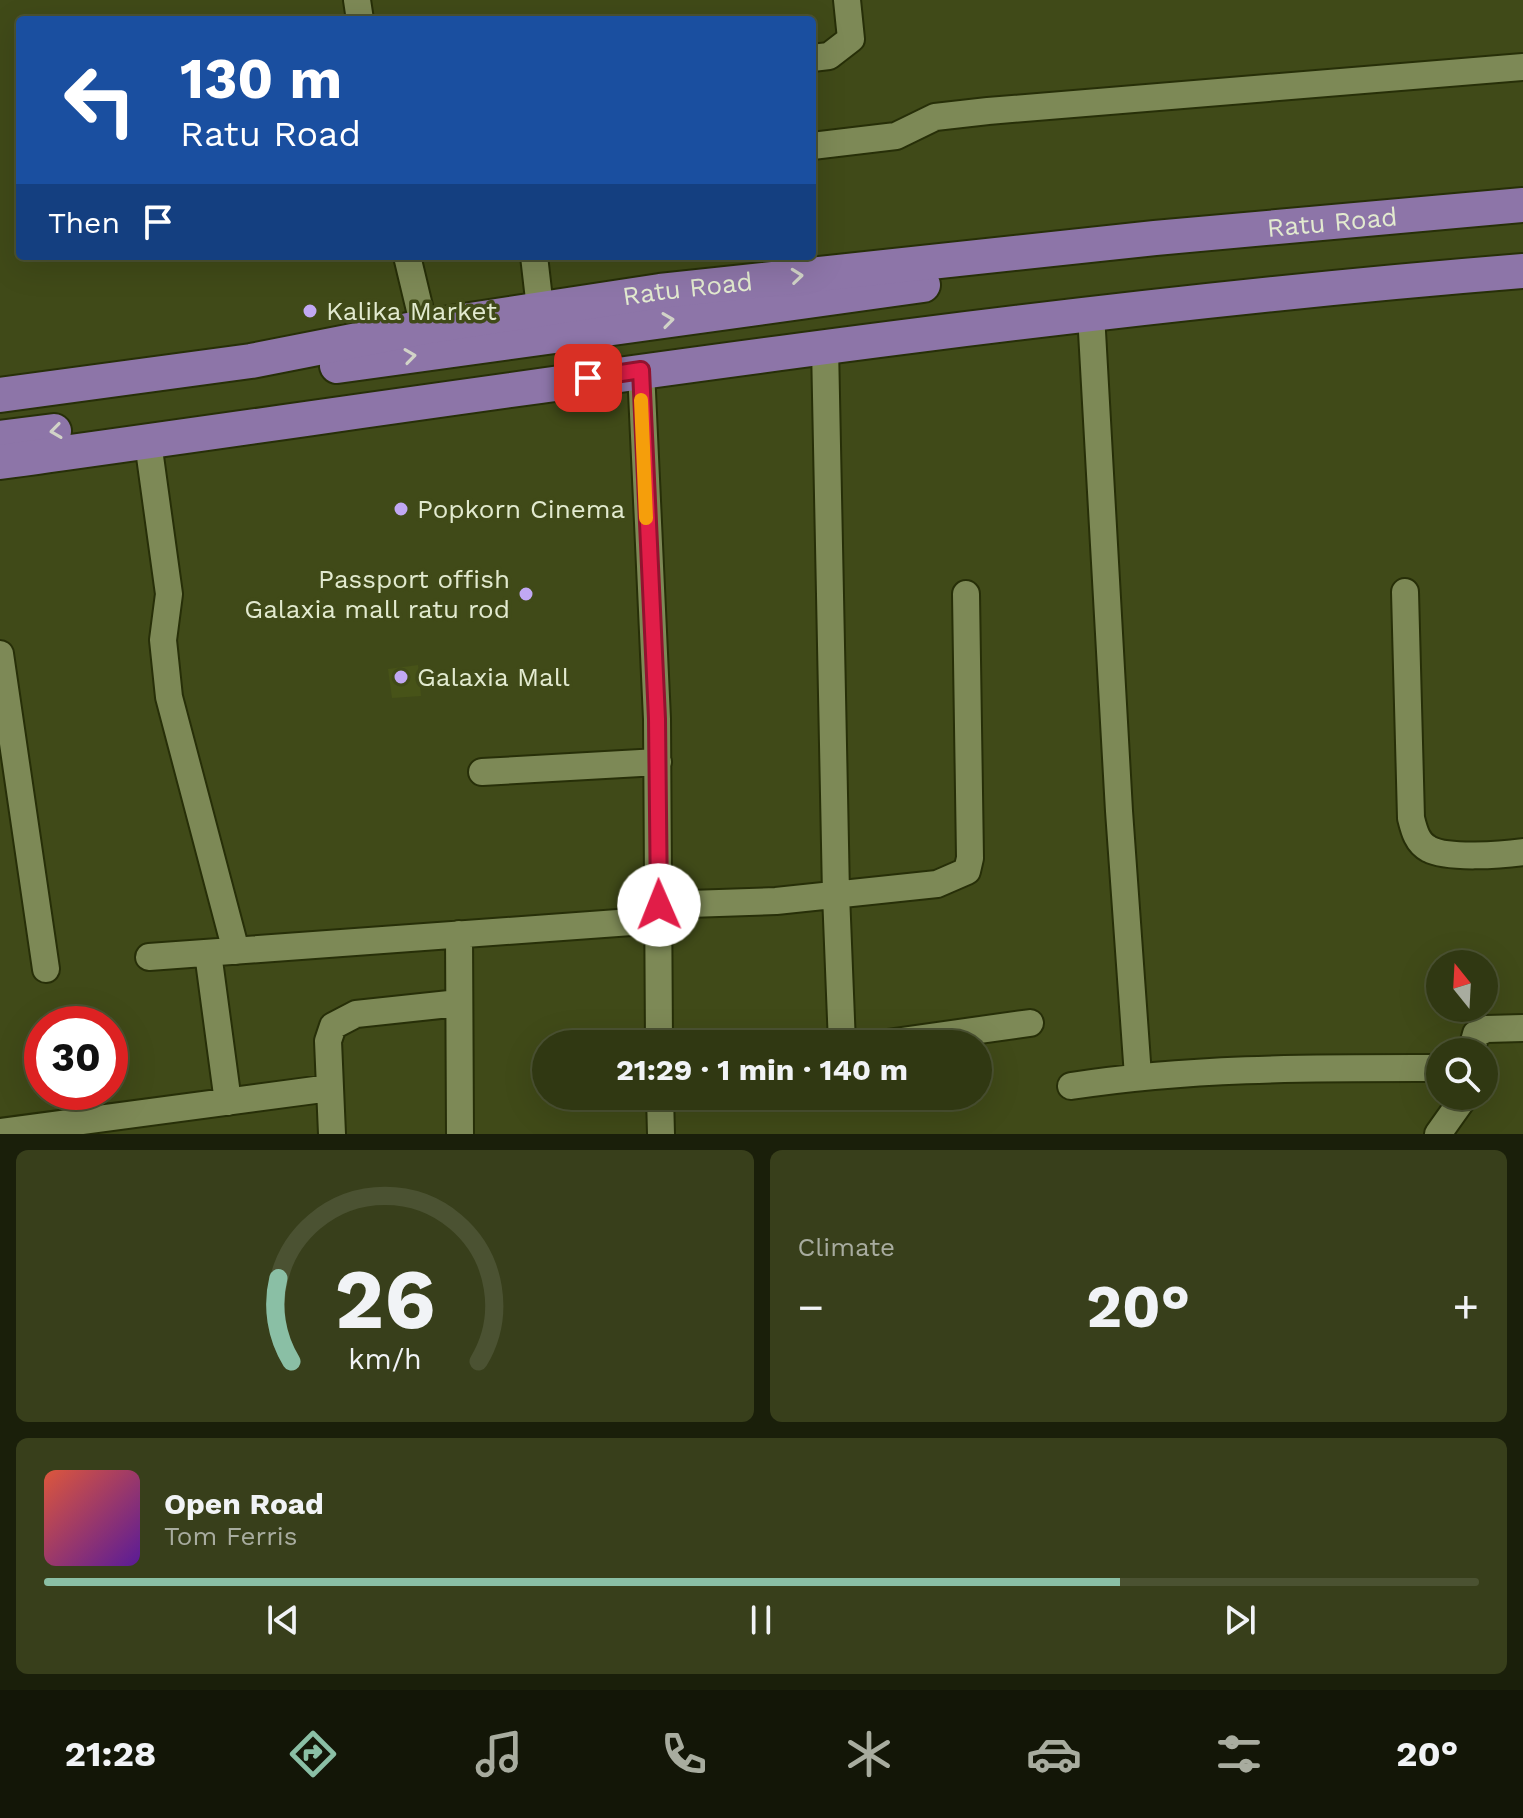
<!DOCTYPE html>
<meta charset="utf-8">
<style>
body{margin:0;font-family:"Work Sans",sans-serif;background:#383f1b;color:#f1f3f6;height:100vh;display:flex;flex-direction:column;font-size:30px;white-space:nowrap}
*{box-sizing:border-box;margin:0}
p{font-size:26px;color:#a8ac9f}
.icon{flex:none;width:44px;height:44px;fill:none;stroke:currentColor;stroke-width:2;stroke-linecap:round;stroke-linejoin:round}
.map{position:relative;height:1134px;overflow:hidden}
.details{display:flex;flex-direction:column;gap:16px;padding:16px;background:#1a1f0a;flex:1}
.details>*{flex:none}
.banner{position:absolute;left:16px;top:16px;width:800px;height:244px;border-radius:8px;box-shadow:0 8px 32px #0002,0 0 0 2px #4b5232;background:#1a4fa0;color:#fff;overflow:hidden}
.needle{width:52px;rotate:342deg}
.tools{position:absolute;left:1426px;top:950px;display:grid;gap:16px}
.tools a{display:grid;place-items:center;width:72px;height:72px;border-radius:50%;background:#303812;box-shadow:0 8px 32px #0002,0 0 0 2px #4b5232;font-size:40px}
.speed{position:absolute;left:24px;top:1006px;display:flex;gap:16px;font-size:40px;font-weight:700;text-align:center}
.speed>*{display:grid;place-content:center;width:104px;height:104px;border-radius:50%;background:#303812;box-shadow:0 8px 32px #0002,0 0 0 2px #4b5232;line-height:1}
.speed .limit{border:12px solid #d22;background:#fff;color:#111}
.pin{position:absolute;display:grid;place-items:center;width:68px;height:68px;color:#fff;margin:-34px;border-radius:16px;box-shadow:0 4px 12px #0006}
.me{position:absolute;width:88px;margin:-44px;rotate:359deg;stroke-linejoin:round;filter:drop-shadow(0 0 6px #0008)}
.turn{display:flex;align-items:center;gap:28px;height:168px;padding:0 32px;font-size:36px}
.turn .icon{width:104px;height:104px;stroke-width:2.5}
.turn b{display:block;font-size:56px;line-height:68px}
.then{display:flex;align-items:center;height:76px;padding:0 32px;background:#0003;gap:16px;font-size:30px}
.big{font-size:60px;font-weight:700;line-height:1.1}
.details .card{flex:1;display:flex;flex-direction:column;justify-content:center;gap:12px;min-width:0;padding:0 28px;border-radius:12px;background:#383f1b}
.details .dial{align-items:center;gap:0}
.dial svg{height:208px;overflow:visible;fill:none;stroke:#4b5232;stroke-width:7;stroke-linecap:round;text-anchor:middle}
.dial text{fill:#f1f3f6;stroke:none}
.song{display:flex;align-items:center;gap:24px}
.cover{width:96px;height:96px;border-radius:12px;background:linear-gradient(135deg,hsl(10 70% 55%),hsl(270 70% 35%))}
.played{height:8px;border-radius:4px;background:linear-gradient(90deg,#8abfa5 75%,#4b5232 75%)}
.keys{display:flex;justify-content:space-around;direction:ltr}
.heat{display:flex;justify-content:space-between;align-items:center;font-size:44px;direction:ltr}
.details .tiles{flex:1;display:grid;gap:16px;grid-template-columns:1fr 1fr}
.card:last-child{grid-column:span 2}
.trip{position:absolute;left:532px;top:1030px;width:460px;height:80px;border-radius:40px;background:#303812;box-shadow:0 8px 32px #0002,0 0 0 2px #4b5232;font-weight:700;line-height:80px;text-align:center}
.dock{display:flex;height:128px;justify-content:space-around;align-items:center;background:#131607;color:#a8ac9f}
.dock .icon{width:56px;height:56px}
.dock .on{color:#8abfa5}
.dock b{font-size:36px;color:#f1f3f6}
.map>svg:first-child{display:block}
.built{fill:#475318}
.lines{fill:none;stroke-linecap:round;stroke-linejoin:round}
.minor-casing{stroke:#272f08;stroke-width:30}
.major-casing{stroke:#272f08;stroke-width:38}
.minor{stroke:#7d8956;stroke-width:26}
.major{stroke:#8d75a8;stroke-width:34}
.oneway{stroke:#d1d3c7}
.route-casing{stroke:#92132f;stroke-width:20}
.route{stroke:#e11d48;stroke-width:14}
.slow{stroke:#f59e0b;stroke-width:14}
.poi-dot{fill:#c1a8f3;stroke:#404a18;stroke-width:3}
.labels{text-anchor:middle;stroke-width:7;stroke-linejoin:round;paint-order:stroke}
.street-label{font-size:26px;fill:#e2eacf;stroke:#404a18}
.poi-label{font-size:26px;fill:#e2eacf;stroke:#404a18;text-anchor:start}
</style>
<div class="map">
<svg width="1523" height="1134" viewBox="0 0 1523 1134">
<rect width="100%" height="100%" fill="#404a18"/>
<!-- built -->
<path class="built" d="M418,665L421,696L392,698L388,669Z"/>
<g class="lines">
<defs>
<path id="minor" d="M357,0L360,20
M812,58L829,56L851,39L847,0
M812,146L896,136L935,117L988,111L1523,67
M407,256L424,327
M534,256L540,308
M1091,314L1119,811L1138,1076
M825,346L836,894L842,1044
M641,370L657,719L659,1044
M148,442L169,594L163,640L169,697L236,951
M1405,592L1411,818C1414,830 1417,843 1429,849C1447,859 1502,855 1523,852
M0,654L46,969
M482,772L658,762
M659,905L776,901L937,884L967,871L970,858L966,594
M459,934L460,1134
M208,953L228,1102
M149,957L659,920
M880,1044L1030,1023
M1471,1052L1476,1034L1486,1029L1523,1028
M1071,1086C1194,1067 1315,1068 1440,1068
M660,1096L661,1134
M0,1132L330,1088
M332,1134L328,1041L333,1026L356,1014L459,1003
M1438,1134L1465,1096"/>
<g id="major">
<path d="M337,366L923,285"/>
<path id="s1" d="M0,395L251,361L424,327L660,291L1155,238L1523,205"/>
<path d="M0,438L54,431"/>
<path d="M0,462C507,392 1013,312 1523,271"/>
</g>
</defs>
<!-- minor casing -->
<use href="#minor" class="minor-casing"/>
<!-- major casing -->
<use href="#major" class="major-casing"/>
<!-- minor -->
<use href="#minor" class="minor"/>
<!-- major -->
<use href="#major" class="major"/>
</g>
<!-- one-way arrows -->
<defs><path id="oneway-chevron" d="M-2-3.5L2.5 0L-2 3.5" fill="none" stroke-width="1.6" stroke-linecap="round" stroke-linejoin="round" transform="scale(2)"/></defs>
<g class="oneway">
<use href="#oneway-chevron" transform="translate(797 276) rotate(-6)"/>
<use href="#oneway-chevron" transform="translate(668 320) rotate(-8)"/>
<use href="#oneway-chevron" transform="translate(410 356) rotate(-8)"/>
<use href="#oneway-chevron" transform="translate(56 431) rotate(172)"/>
</g>
<g class="lines">
<defs>
<path id="route" d="M588,378L641,370L657,719L659,905"/>
</defs>
<!-- route casing -->
<use href="#route" class="route-casing"/>
<!-- route -->
<use href="#route" class="route"/>
<!-- slow -->
<path class="slow" d="M641,400L646,518"/>
</g>
<!-- markers -->
<g class="poi-dot">
<circle cx="310" cy="311" r="8"/>
<circle cx="401" cy="509" r="8"/>
<circle cx="526" cy="594" r="8"/>
<circle cx="401" cy="677" r="8"/>
</g>
<g class="labels">
<!-- street labels -->
<g class="street-label">
<text dy="9" stroke="none"><textPath href="#s1" startOffset="1344">Ratu Road</textPath></text>
<text dy="9" stroke="none"><textPath href="#s1" startOffset="696">Ratu Road</textPath></text>
</g>
<!-- poi labels -->
<g class="poi-label">
<text x="326" y="320">Kalika Market</text>
<text x="417" y="518">Popkorn Cinema</text>
<text x="510" y="588" text-anchor="end">Passport offish<tspan x="510" dy="30">Galaxia mall ratu rod</tspan></text>
<text x="417" y="686">Galaxia Mall</text>
</g>
</g>
</svg>
<div class="tools">
<a><svg class="needle" viewBox="-14 -14 28 28"><path d="M0-13l5 13h-10z" fill="#e53935"/><path d="M0 13l5-13h-10z" fill="#a8ac9f"/></svg></a>
<a><svg class="icon" aria-label="search" viewBox="0 0 24 24"><circle cx="10" cy="10" r="6"/><path d="M15 15l6 6"/></svg></a>
</div>
<div class="speed"><div class="limit">30</div></div>
<div class="pin" style="left:588px;top:378px;background:#d93025"><svg class="icon" aria-label="arrive" viewBox="0 0 24 24"><path d="M6 21V4h12l-3 4 3 4H6"/></svg></div>
<svg class="me" style="left:659px;top:905px" viewBox="-20 -20 40 40"><circle r="19" fill="#fff"/><path d="M0-13L10 11 0 6-10 11z" fill="#e11d48"/></svg>
<div class="trip">21:29 · 1 min · 140 m</div>
<div class="banner">
<div class="turn"><svg class="icon" aria-label="left" viewBox="0 0 24 24"><path d="M17 20v-9H6M10 6l-5 5 5 5"/></svg><div><b>130 m</b>Ratu Road</div></div>
<div class="then">Then<svg class="icon" aria-label="arrive" viewBox="0 0 24 24"><path d="M6 21V4h12l-3 4 3 4H6"/></svg></div>
</div>
</div>
<section class="details">
<div class="tiles">
<div class="card dial"><svg viewBox="0 0 100 80">
<path d="M14 69A42 42 0 1 1 86 69"/>
<path d="M14 69A42 42 0 0 1 9 37" stroke="#8abfa5"/>
<text x="50" y="56" font-size="32" font-weight="700">26</text>
<text x="50" y="72" font-size="11">km/h</text>
</svg></div>
<div class="card"><p>Climate</p>
<div class="heat"><a>−</a><b class="big">20°</b><a>+</a></div>
</div>
<div class="card">
<div class="song"><i class="cover"></i><div><b>Open Road</b><p>Tom Ferris</p></div></div>
<div class="played"></div>
<div class="keys"><svg class="icon" aria-label="previous" viewBox="0 0 24 24"><path d="M18 5L8 12l10 7zM5 5v14"/></svg><svg class="icon" aria-label="pause" viewBox="0 0 24 24"><path d="M8 5v14M16 5v14"/></svg><svg class="icon" aria-label="next" viewBox="0 0 24 24"><path d="M6 5l10 7-10 7zM19 5v14"/></svg></div>
</div>
</div>
</section>
<nav class="dock">
<b>21:28</b>
<svg class="icon on" aria-label="directions" viewBox="0 0 24 24"><path d="M12 3l9 9-9 9-9-9zM9 14v-3h6M13 9l2 2-2 2"/></svg>
<svg class="icon" aria-label="music" viewBox="0 0 24 24"><path d="M9 18V5l10-2v13"/><circle cx="6" cy="18" r="3"/><circle cx="16" cy="16" r="3"/></svg>
<svg class="icon" aria-label="phone" viewBox="0 0 24 24"><path d="M5 4h4l2 5-3 2q2 4 5 5l2-3 5 2v4C11 20 4 13 5 4z"/></svg>
<svg class="icon" aria-label="climate" viewBox="0 0 24 24"><path d="M12 3v18M4 7l16 10M4 17L20 7"/></svg>
<svg class="icon" aria-label="car" viewBox="0 0 24 24"><path d="M5 17H2v-5l4-1 3-4h7l3 4 3 1v5h-3M9 17h6M6 11h13"/><circle cx="7" cy="17" r="2"/><circle cx="17" cy="17" r="2"/></svg>
<svg class="icon" aria-label="filters" viewBox="0 0 24 24"><path d="M4 7h16M4 17h16"/><circle cx="9" cy="7" r="2"/><circle cx="15" cy="17" r="2"/></svg>
<b>20°</b>
</nav>
